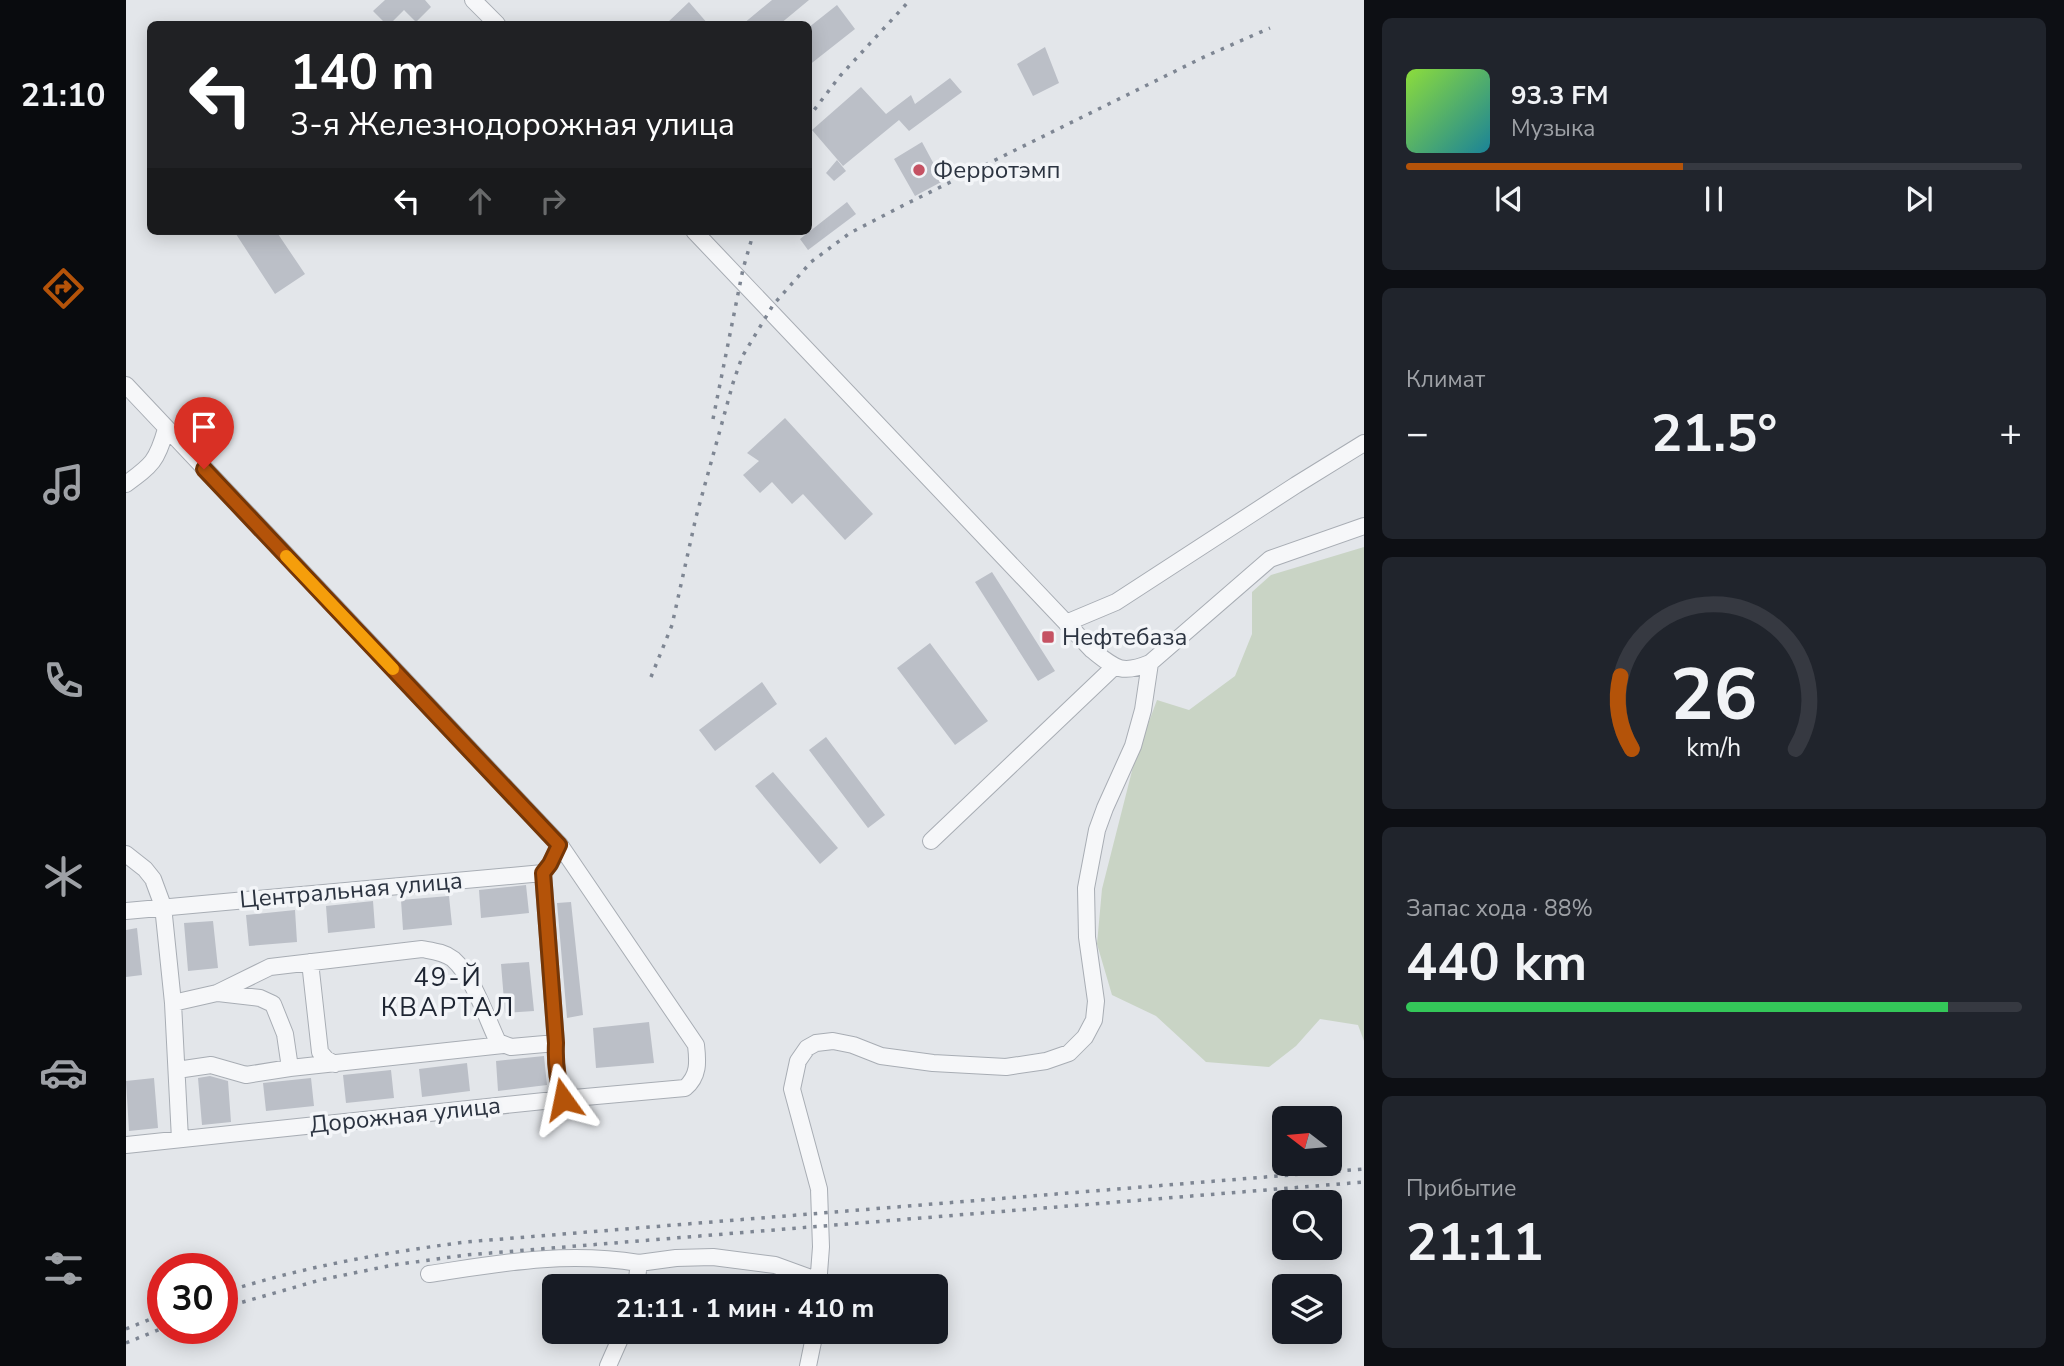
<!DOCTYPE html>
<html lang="ru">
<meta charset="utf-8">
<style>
body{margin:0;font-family:"Nunito Sans",sans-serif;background:#20242c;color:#f1f3f6;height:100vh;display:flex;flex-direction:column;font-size:26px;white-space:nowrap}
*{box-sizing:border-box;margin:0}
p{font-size:23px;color:#9ea1a6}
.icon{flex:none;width:38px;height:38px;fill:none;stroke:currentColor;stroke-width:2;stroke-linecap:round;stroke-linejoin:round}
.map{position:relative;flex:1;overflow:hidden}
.panel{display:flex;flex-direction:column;gap:18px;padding:18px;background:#0d0f14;width:700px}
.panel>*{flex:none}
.guide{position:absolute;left:21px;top:21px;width:665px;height:214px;border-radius:10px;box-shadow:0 4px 18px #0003;background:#202124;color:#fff;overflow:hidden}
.needle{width:46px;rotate:286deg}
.controls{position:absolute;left:1146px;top:1106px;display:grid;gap:14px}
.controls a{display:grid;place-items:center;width:70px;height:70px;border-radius:10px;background:#171b24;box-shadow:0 4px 18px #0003;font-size:35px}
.speed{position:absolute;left:21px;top:1253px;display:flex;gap:14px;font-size:35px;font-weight:700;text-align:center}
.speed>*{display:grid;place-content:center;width:91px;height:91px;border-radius:50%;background:#171b24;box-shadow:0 4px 18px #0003;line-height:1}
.speed .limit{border:10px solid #d22;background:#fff;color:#111}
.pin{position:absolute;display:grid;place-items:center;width:60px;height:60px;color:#fff;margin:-72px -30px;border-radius:50% 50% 50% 0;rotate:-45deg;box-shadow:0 0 7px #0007}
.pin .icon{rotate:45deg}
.me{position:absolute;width:77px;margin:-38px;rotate:348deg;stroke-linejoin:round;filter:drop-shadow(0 0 5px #0008)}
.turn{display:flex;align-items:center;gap:24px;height:147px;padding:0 28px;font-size:32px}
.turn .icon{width:91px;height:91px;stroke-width:2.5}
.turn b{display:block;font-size:49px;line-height:60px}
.lanes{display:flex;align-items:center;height:66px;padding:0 28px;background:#0003;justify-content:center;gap:35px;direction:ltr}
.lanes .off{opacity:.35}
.big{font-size:52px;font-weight:700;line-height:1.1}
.panel .widget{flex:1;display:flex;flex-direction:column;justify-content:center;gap:10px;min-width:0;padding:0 24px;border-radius:10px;background:#20242c}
.panel .dial{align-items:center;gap:0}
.dial svg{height:182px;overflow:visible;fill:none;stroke:#363941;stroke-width:7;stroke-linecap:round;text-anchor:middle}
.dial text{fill:#f1f3f6;stroke:none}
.song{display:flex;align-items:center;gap:21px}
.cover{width:84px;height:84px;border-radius:10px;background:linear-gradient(135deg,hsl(90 70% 55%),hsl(190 70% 35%))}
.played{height:7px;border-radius:4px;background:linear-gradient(90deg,#b45309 45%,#363941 45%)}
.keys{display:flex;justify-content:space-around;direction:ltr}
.heat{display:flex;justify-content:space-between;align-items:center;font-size:38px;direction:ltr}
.charge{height:10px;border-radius:5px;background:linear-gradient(90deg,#34c759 88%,#363941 0)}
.trip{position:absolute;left:416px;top:1274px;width:406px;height:70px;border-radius:10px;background:#171b24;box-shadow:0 4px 18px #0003;font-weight:700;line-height:70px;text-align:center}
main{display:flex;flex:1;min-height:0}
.tabs{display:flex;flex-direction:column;width:126px;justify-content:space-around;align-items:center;background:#090b0e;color:#9ea1a6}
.tabs .icon{width:49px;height:49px}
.tabs .selected{color:#b45309}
.tabs b{font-size:32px;color:#f1f3f6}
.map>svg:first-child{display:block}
.green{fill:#c9d4c5}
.building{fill:#bbbfc7}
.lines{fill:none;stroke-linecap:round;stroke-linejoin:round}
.minor-casing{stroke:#a8adb4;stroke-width:18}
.minor{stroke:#f6f7f9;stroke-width:16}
.rail{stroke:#7e8693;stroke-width:3.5;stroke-dasharray:3.5 7;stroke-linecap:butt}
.route-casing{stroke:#753606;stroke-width:18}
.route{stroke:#b45309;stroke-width:12}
.slow{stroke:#f59e0b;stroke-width:12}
.poi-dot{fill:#c55263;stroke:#f3f5f8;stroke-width:2.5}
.labels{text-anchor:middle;stroke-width:7;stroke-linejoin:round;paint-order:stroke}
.poi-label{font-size:24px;fill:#2c3441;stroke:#f3f5f8;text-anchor:start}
.street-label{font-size:24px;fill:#2c3441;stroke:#f3f5f8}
.neighbourhood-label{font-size:26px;letter-spacing:2px;fill:#1e2532;stroke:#f3f5f8}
</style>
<main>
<nav class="tabs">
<b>21:10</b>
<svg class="icon selected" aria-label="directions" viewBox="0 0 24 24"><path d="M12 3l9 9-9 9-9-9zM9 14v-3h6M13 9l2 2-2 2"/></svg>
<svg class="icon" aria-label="music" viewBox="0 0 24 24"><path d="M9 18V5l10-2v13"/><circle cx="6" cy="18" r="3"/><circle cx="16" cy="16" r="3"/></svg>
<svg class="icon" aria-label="phone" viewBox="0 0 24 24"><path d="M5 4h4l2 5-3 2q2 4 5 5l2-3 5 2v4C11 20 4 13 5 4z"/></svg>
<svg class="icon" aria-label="climate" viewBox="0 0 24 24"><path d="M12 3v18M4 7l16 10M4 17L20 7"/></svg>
<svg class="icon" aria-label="car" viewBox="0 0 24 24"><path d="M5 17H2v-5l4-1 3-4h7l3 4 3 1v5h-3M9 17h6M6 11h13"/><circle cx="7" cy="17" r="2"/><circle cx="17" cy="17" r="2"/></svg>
<svg class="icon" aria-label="filters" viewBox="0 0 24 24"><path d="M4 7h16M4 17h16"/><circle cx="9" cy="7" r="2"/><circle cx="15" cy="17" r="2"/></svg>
</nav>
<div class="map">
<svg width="1238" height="1366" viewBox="0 0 1238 1366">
<rect width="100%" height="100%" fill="#e3e6ea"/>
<!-- green -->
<path class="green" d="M1238,547V1041L1232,1025L1194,1019L1170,1046L1143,1067L1080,1062L1030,1016L986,995L971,944L976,889L1009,759L1031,700L1063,710L1109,676L1126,634V592L1145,575Z"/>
<!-- building -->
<path class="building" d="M259,0H299L305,7L290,22L278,10L264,24H260L247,11Z
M646,0H683L654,24H617Z
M563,2L582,24H540Z
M711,5L729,29L682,66V28Z
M919,47L933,83L907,96L891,64Z
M824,78L836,92L783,131L773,120L717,166L686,130L735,87L760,114L785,95L789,104Z
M796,142L817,181L789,196L768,159Z
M711,160L720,171L708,181L700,173Z
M721,202L730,214L682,250L674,239Z
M108,231H150L179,274L149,294Z
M659,418L747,514L719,540L677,494L666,504L646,482L634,493L617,475L633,461L621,453Z
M866,572L929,671L912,681L849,582Z
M804,643L862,721L829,745L771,668Z
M636,682L651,704L589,751L573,730Z
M700,737L759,815L742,828L683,750Z
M647,772L712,848L694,864L629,786Z
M400,885L403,913L355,918L353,890Z
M323,896L326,925L277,930L275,900Z
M247,901L249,928L202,933L200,906Z
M445,902L457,1015L441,1018L431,903Z
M169,910L171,942L123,946L120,915Z
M87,921L92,968L62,971L58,923Z
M11,928L16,975L0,977V930Z
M403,962L408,1011L379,1013L375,964Z
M523,1022L528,1063L470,1068L467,1028Z
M418,1056L421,1085L372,1091L370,1061Z
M341,1063L344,1091L296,1097L293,1069Z
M265,1070L268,1098L220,1103L217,1075Z
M84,1076L102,1081L105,1122L76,1125L72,1078Z
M28,1078L32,1128L3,1131L0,1081Z
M185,1078L188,1106L140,1111L137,1083Z"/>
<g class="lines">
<defs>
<path id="minor" d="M347,0L371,24
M568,231L966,650C989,668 995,675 1024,663L1144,559L1238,526
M0,385L434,845L570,1045C572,1062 573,1076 559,1088L437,1099L0,1145
M0,484C26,465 31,461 40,429
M940,623L990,602L1170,485L1238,443
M805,841L988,667
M0,854L19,869L27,879L37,906L47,1003L54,1139
M417,873L430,1043C429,1063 431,1080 437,1099
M0,911L417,873L424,864L434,845
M184,962L194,1052L200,1059L209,1064
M92,993L134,998L147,1004L159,1034L164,1068
M47,1003L91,993L144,967L296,949C307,951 318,952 327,959C348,978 360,1017 372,1042L385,1047L430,1043
M51,1070L85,1065L120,1075L164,1068L377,1045
M303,1274C376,1263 439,1251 513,1263
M510,1286L513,1263L550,1258L587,1257L649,1265L693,1281
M692,1286L695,1247L693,1189L666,1089L672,1061L681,1048L690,1043L707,1041L727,1045L755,1056L807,1063L880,1067L920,1061L943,1053L959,1037L968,1020L970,1001L961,937L960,888L971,830L979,808L1007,746L1017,710L1024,663
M482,1366L497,1332
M682,1366L689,1332"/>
</defs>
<!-- minor casing -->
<use href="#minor" class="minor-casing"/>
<!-- minor -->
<use href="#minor" class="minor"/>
<!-- rail -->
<path class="rail" d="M682,118L714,76L784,0
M587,419L617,269L628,231
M525,677L546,625L570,517L607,383L616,357L647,305L685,262L724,233L780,204L1080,56L1144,28
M96,1293C175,1267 257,1253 339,1242L1238,1169
M96,1308L194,1280L267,1265L340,1255L1238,1182
M0,1329L37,1314
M0,1343L37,1328"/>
</g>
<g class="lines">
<defs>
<path id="route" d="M78,469L433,845L424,864L417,873L430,1043C429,1063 431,1080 437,1099"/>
</defs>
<!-- route casing -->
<use href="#route" class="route-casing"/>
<!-- route -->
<use href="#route" class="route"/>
<!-- slow -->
<path class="slow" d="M160,556L267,669"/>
</g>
<!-- markers -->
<g class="poi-dot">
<circle cx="793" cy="170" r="7"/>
<rect x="915" y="630" width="14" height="14" rx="3.5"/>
</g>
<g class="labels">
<!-- poi labels -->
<g class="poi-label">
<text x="807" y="178">Ферротэмп</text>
<text x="936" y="645">Нефтебаза</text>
</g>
<!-- street labels -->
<g class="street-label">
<text transform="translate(225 890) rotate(-5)" y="8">Центральная улица</text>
<text transform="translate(279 1115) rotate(-6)" y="8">Дорожная улица</text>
</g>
<!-- neighbourhood labels -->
<g class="neighbourhood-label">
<text x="322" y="986">49-Й<tspan x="322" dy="30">КВАРТАЛ</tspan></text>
</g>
</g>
</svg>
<div class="controls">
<a><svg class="needle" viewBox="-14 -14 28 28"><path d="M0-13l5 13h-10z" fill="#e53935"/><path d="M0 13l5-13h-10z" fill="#9ea1a6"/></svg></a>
<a><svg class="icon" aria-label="search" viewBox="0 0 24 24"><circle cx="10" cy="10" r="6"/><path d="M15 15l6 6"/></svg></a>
<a><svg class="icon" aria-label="layers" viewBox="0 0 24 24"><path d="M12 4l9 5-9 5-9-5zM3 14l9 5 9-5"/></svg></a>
</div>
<div class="speed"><div class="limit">30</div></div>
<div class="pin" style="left:78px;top:469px;background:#d93025"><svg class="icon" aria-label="arrive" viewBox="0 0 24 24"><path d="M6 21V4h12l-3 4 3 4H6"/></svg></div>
<svg class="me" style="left:437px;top:1099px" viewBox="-20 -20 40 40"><path d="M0-17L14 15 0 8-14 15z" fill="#b45309" stroke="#fff" stroke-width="4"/></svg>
<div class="trip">21:11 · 1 мин · 410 m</div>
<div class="guide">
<div class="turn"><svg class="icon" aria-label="left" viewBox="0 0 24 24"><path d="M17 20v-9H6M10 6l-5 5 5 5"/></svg><div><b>140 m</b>3-я Железнодорожная улица</div></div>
<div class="lanes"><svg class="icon" aria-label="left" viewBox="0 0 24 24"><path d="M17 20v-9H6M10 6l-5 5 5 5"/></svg><svg class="icon off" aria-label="ahead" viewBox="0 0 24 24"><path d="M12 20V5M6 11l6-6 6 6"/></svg><svg class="icon off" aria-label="right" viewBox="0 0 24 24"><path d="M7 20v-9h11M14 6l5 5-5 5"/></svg></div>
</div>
</div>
<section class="panel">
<div class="widget">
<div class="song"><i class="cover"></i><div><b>93.3 FM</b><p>Музыка</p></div></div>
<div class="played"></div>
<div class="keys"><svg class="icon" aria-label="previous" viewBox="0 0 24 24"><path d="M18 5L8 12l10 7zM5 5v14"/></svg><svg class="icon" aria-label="pause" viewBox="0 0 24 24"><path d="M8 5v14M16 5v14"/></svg><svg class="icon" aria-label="next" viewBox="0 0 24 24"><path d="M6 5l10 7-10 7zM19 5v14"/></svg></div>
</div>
<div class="widget"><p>Климат</p>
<div class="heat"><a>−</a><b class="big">21.5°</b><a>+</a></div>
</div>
<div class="widget dial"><svg viewBox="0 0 100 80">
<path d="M14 69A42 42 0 1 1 86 69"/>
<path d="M14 69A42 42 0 0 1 9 37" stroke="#b45309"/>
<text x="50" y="56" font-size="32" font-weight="700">26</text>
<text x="50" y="72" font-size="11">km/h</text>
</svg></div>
<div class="widget"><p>Запас хода · 88%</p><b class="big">440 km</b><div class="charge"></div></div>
<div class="widget"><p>Прибытие</p><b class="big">21:11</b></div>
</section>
</main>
